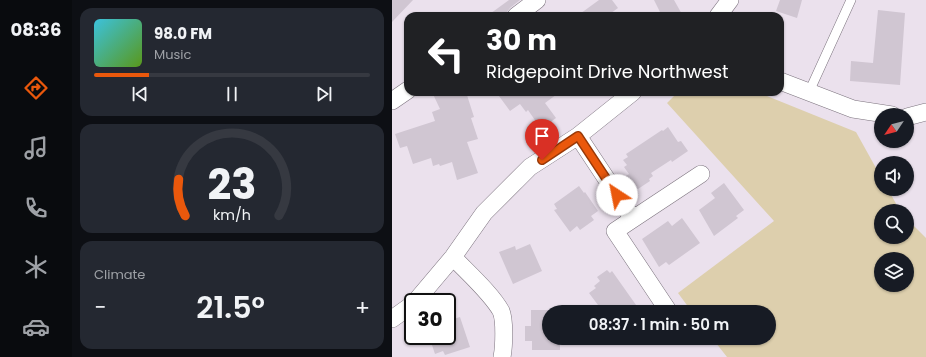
<!DOCTYPE html>
<meta charset="utf-8">
<style>
body{margin:0;font-family:Poppins,sans-serif;background:#242831;color:#f1f3f6;height:100vh;display:flex;flex-direction:column;font-size:15px;white-space:nowrap}
*{box-sizing:border-box;margin:0}
p{font-size:13px;color:#9ea1a6}
.icon{flex:none;width:22px;height:22px;fill:none;stroke:currentColor;stroke-width:2;stroke-linecap:round;stroke-linejoin:round}
.map{position:relative;flex:1;overflow:hidden}
.sheet{display:flex;flex-direction:column;gap:8px;padding:8px;background:#0d0f14;width:320px}
.sheet>*{flex:none}
.banner{position:absolute;left:12px;top:12px;width:380px;height:84px;border-radius:12px;box-shadow:0 1px 3px #0004;background:#202124;color:#fff;overflow:hidden}
.needle{width:26px;rotate:235deg}
.buttons{position:absolute;left:482px;top:108px;display:grid;gap:8px}
.buttons a{display:grid;place-items:center;width:40px;height:40px;border-radius:50%;background:#171b24;box-shadow:0 1px 3px #0004;font-size:20px}
.speed{position:absolute;left:12px;top:293px;display:flex;gap:8px;font-size:20px;font-weight:700;text-align:center}
.speed>*{display:grid;place-content:center;width:52px;height:52px;border-radius:50%;background:#171b24;box-shadow:0 1px 3px #0004;line-height:1}
.speed .limit{border:2px solid #111;border-radius:6px;background:#fff;color:#111}
.pin{position:absolute;display:grid;place-items:center;width:34px;height:34px;color:#fff;margin:-41px -17px;border-radius:50% 50% 50% 0;rotate:-45deg;box-shadow:0 0 4px #0007}
.pin .icon{rotate:45deg}
.me{position:absolute;width:44px;margin:-22px;rotate:326deg;stroke-linejoin:round;filter:drop-shadow(0 0 3px #0008)}
.turn{display:flex;align-items:center;gap:14px;height:84px;padding:0 16px;font-size:18px}
.turn .icon{width:52px;height:52px;stroke-width:2.5}
.turn b{display:block;font-size:28px;line-height:34px}
.big{font-size:30px;font-weight:600;line-height:1.1}
.sheet .card{flex:1;display:flex;flex-direction:column;justify-content:center;gap:6px;min-width:0;padding:0 14px;border-radius:12px;background:#242831}
.sheet .dial{align-items:center;gap:0}
.dial svg{height:104px;overflow:visible;fill:none;stroke:#363941;stroke-width:7;stroke-linecap:round;text-anchor:middle}
.dial text{fill:#f1f3f6;stroke:none}
.song{display:flex;align-items:center;gap:12px}
.cover{width:48px;height:48px;border-radius:6px;background:linear-gradient(135deg,hsl(190 70% 55%),hsl(90 70% 35%))}
.played{height:4px;border-radius:2px;background:linear-gradient(90deg,#ea580c 20%,#363941 20%)}
.keys{display:flex;justify-content:space-around;direction:ltr}
.heat{display:flex;justify-content:space-between;align-items:center;font-size:22px;direction:ltr}
.trip{position:absolute;left:150px;top:305px;width:234px;height:40px;border-radius:20px;background:#171b24;box-shadow:0 1px 3px #0004;font-weight:600;line-height:40px;text-align:center}
main{display:flex;flex:1;min-height:0}
.menu{display:flex;flex-direction:column;width:72px;justify-content:space-around;align-items:center;background:#090b0e;color:#9ea1a6}
.menu .icon{width:28px;height:28px}
.menu .active{color:#ea580c}
.menu b{font-size:18px;color:#f1f3f6}
.map>svg:first-child{display:block}
.green{fill:#ddcfad;fill-rule:evenodd}
.building{fill:#d0c6d2}
.lines{fill:none;stroke-linecap:round;stroke-linejoin:round}
.service-casing{stroke:#7c737e;stroke-width:10}
.minor-casing{stroke:#7c737e;stroke-width:18}
.service{stroke:#fff;stroke-width:9}
.minor{stroke:#fff;stroke-width:17}
.route-casing{stroke:#983908;stroke-width:10}
.route{stroke:#ea580c;stroke-width:7}
</style>
<main>
<nav class="menu">
<b>08:36</b>
<svg class="icon active" aria-label="directions" viewBox="0 0 24 24"><path d="M12 3l9 9-9 9-9-9zM9 14v-3h6M13 9l2 2-2 2"/></svg>
<svg class="icon" aria-label="music" viewBox="0 0 24 24"><path d="M9 18V5l10-2v13"/><circle cx="6" cy="18" r="3"/><circle cx="16" cy="16" r="3"/></svg>
<svg class="icon" aria-label="phone" viewBox="0 0 24 24"><path d="M5 4h4l2 5-3 2q2 4 5 5l2-3 5 2v4C11 20 4 13 5 4z"/></svg>
<svg class="icon" aria-label="climate" viewBox="0 0 24 24"><path d="M12 3v18M4 7l16 10M4 17L20 7"/></svg>
<svg class="icon" aria-label="car" viewBox="0 0 24 24"><path d="M5 17H2v-5l4-1 3-4h7l3 4 3 1v5h-3M9 17h6M6 11h13"/><circle cx="7" cy="17" r="2"/><circle cx="17" cy="17" r="2"/></svg>
</nav>
<section class="sheet">
<div class="card">
<div class="song"><i class="cover"></i><div><b>98.0 FM</b><p>Music</p></div></div>
<div class="played"></div>
<div class="keys"><svg class="icon" aria-label="previous" viewBox="0 0 24 24"><path d="M18 5L8 12l10 7zM5 5v14"/></svg><svg class="icon" aria-label="pause" viewBox="0 0 24 24"><path d="M8 5v14M16 5v14"/></svg><svg class="icon" aria-label="next" viewBox="0 0 24 24"><path d="M6 5l10 7-10 7zM19 5v14"/></svg></div>
</div>
<div class="card dial"><svg viewBox="0 0 100 80">
<path d="M14 69A42 42 0 1 1 86 69"/>
<path d="M14 69A42 42 0 0 1 9 41" stroke="#ea580c"/>
<text x="50" y="56" font-size="32" font-weight="700">23</text>
<text x="50" y="72" font-size="11">km/h</text>
</svg></div>
<div class="card"><p>Climate</p>
<div class="heat"><a>−</a><b class="big">21.5°</b><a>+</a></div>
</div>
</section>
<div class="map">
<svg width="534" height="357" viewBox="0 0 534 357">
<rect width="100%" height="100%" fill="#ebe1ed"/>
<!-- green -->
<path class="green" d="M286,92H365L464,132L489,177V189H496L508,211H489V237H515V219L534,238V357H335L320,338H377V312H300L286,293L382,221L275,103ZM489,259H515V285H489Z"/>
<!-- building -->
<path class="building" d="M0,0H21L0,22Z
M117,0H128L118,8L115,12L114,16H95Z
M207,0H220L226,8L215,16H185Z
M262,0H282L291,16H270Z
M388,0H410L405,18L384,11Z
M486,10L513,13L508,85L458,81L459,61L481,63Z
M40,92H74L82,117L79,118L86,139L75,142L86,173L65,180L60,162L48,166L47,164L41,166L39,158L21,164L15,146L8,148L3,134L43,121L40,112L48,109Z
M104,92H168L153,103L164,118L149,129L136,110L134,112L128,104L118,111Z
M276,127L286,142L289,141L296,151L280,162L279,160L259,173L261,176L257,179L258,181L246,189L243,185L241,186L234,176L237,174L232,167L235,165L231,160L236,157L234,154L270,130L271,131Z
M332,183L352,210L344,216L346,218L322,236L307,210L323,198L319,193Z
M187,186L192,193L193,192L206,211L199,216L202,220L188,230L185,226L178,232L162,210L165,209L162,204Z
M290,218L308,243L277,265L274,262L267,267L250,239L276,221L280,226Z
M138,244L150,271L121,284L107,252L123,246L124,250Z
M215,270L218,273L220,271L249,312H195L206,305L197,293L204,288L202,286L208,281L205,277Z
M139,310H157V338H168V350H140V341H133V326H139Z
M68,317L78,347L53,355L51,351L43,354L37,336H55V321Z"/>
<g class="lines">
<defs>
<path id="service" d="M417,92L459,0"/>
<path id="minor" d="M124,16L145,0
M326,16L338,0
M388,81L461,109L500,115
M0,101L16,90
M515,117L534,112
M186,136L241,219L223,231L277,312
M241,219L309,174
M61,257C75,272 99,293 109,311C113,320 112,347 110,357
M23,302L61,257L92,213L138,167L186,136L241,92
M0,319L21,304"/>
</defs>
<!-- service casing -->
<use href="#service" class="service-casing"/>
<!-- minor casing -->
<use href="#minor" class="minor-casing"/>
<!-- service -->
<use href="#service" class="service"/>
<!-- minor -->
<use href="#minor" class="minor"/>
</g>
<g class="lines">
<defs>
<path id="route" d="M150,160L186,136L225,195"/>
</defs>
<!-- route casing -->
<use href="#route" class="route-casing"/>
<!-- route -->
<use href="#route" class="route"/>
</g>
</svg>
<div class="buttons">
<a><svg class="needle" viewBox="-14 -14 28 28"><path d="M0-13l5 13h-10z" fill="#e53935"/><path d="M0 13l5-13h-10z" fill="#9ea1a6"/></svg></a>
<a><svg class="icon" aria-label="sound" viewBox="0 0 24 24"><path d="M4 9h4l5-4v14l-5-4H4zM17 9q2 3 0 6"/></svg></a>
<a><svg class="icon" aria-label="search" viewBox="0 0 24 24"><circle cx="10" cy="10" r="6"/><path d="M15 15l6 6"/></svg></a>
<a><svg class="icon" aria-label="layers" viewBox="0 0 24 24"><path d="M12 4l9 5-9 5-9-5zM3 14l9 5 9-5"/></svg></a>
</div>
<div class="speed"><div class="limit">30</div></div>
<div class="pin" style="left:150px;top:160px;background:#d93025"><svg class="icon" aria-label="arrive" viewBox="0 0 24 24"><path d="M6 21V4h12l-3 4 3 4H6"/></svg></div>
<svg class="me" style="left:225px;top:195px" viewBox="-20 -20 40 40"><circle r="19" fill="#fff"/><path d="M0-13L10 11 0 6-10 11z" fill="#ea580c"/></svg>
<div class="trip">08:37 · 1 min · 50 m</div>
<div class="banner">
<div class="turn"><svg class="icon" aria-label="left" viewBox="0 0 24 24"><path d="M17 20v-9H6M10 6l-5 5 5 5"/></svg><div><b>30 m</b>Ridgepoint Drive Northwest</div></div>
</div>
</div>
</main>
